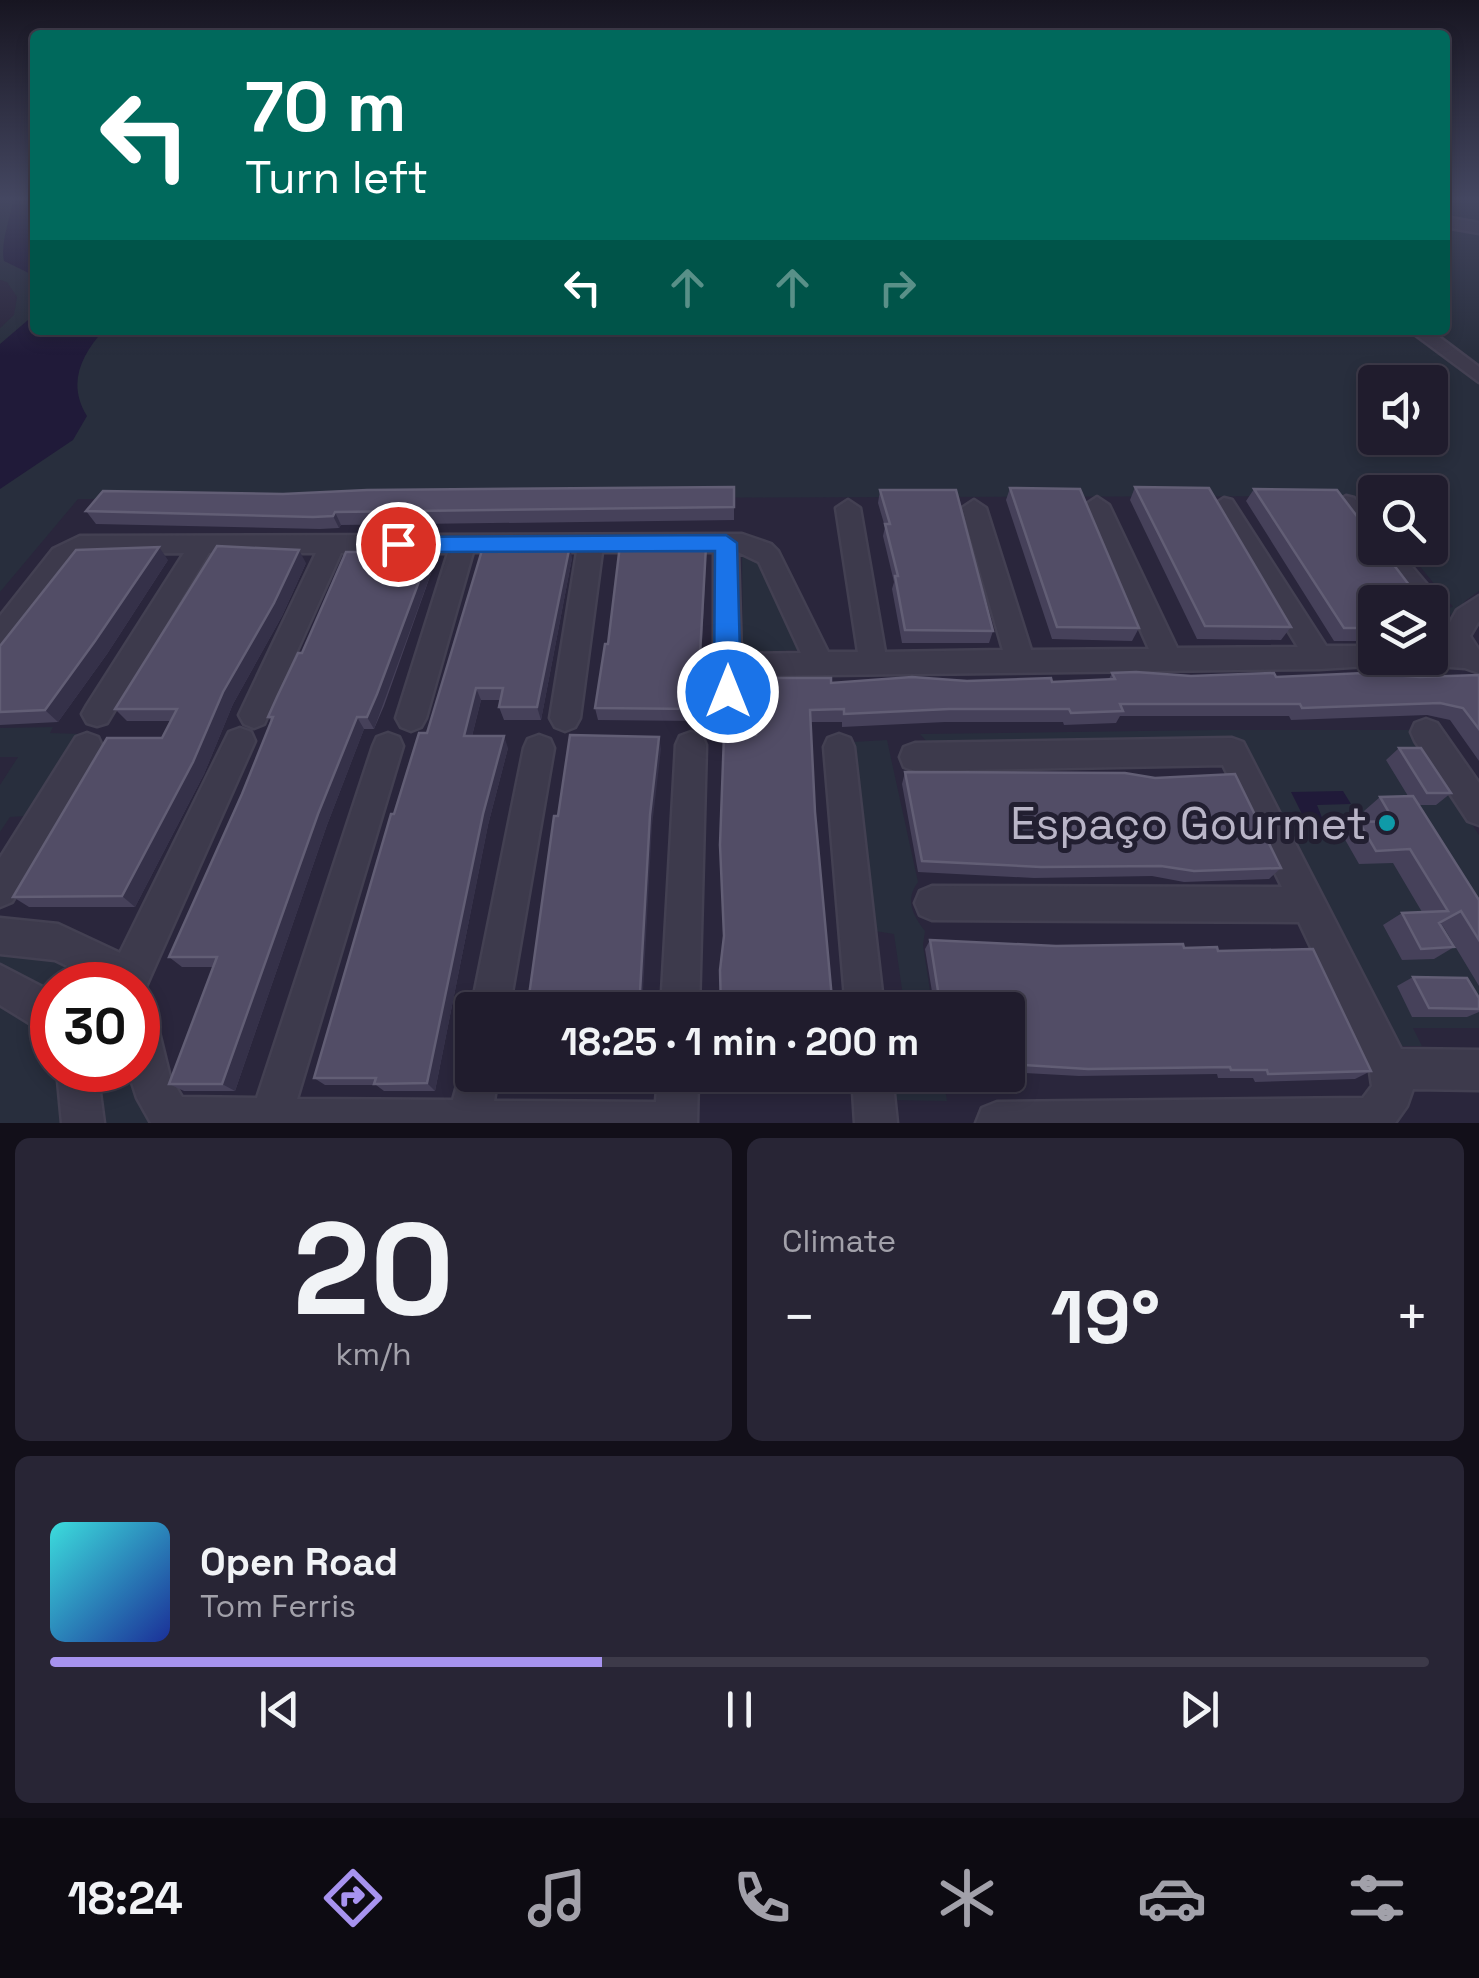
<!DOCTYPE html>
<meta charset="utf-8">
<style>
body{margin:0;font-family:"Space Grotesk",sans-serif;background:#282535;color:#f1f3f6;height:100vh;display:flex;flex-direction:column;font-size:38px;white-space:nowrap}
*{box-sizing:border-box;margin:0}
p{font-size:32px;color:#a2a1aa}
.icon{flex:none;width:55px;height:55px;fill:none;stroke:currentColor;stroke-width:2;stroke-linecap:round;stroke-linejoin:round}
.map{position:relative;height:1123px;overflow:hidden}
.drawer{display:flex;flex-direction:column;gap:15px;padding:15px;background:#120f19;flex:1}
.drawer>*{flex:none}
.banner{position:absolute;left:30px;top:30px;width:1420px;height:305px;border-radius:10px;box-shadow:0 5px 15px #0003,0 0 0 2px #3d3a49;background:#00695c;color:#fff;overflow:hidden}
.buttons{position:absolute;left:1358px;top:365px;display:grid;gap:20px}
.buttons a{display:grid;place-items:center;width:90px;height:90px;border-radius:10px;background:#201c2d;box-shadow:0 5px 15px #0003,0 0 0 2px #3d3a49;font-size:50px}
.speed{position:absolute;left:30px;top:962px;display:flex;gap:20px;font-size:50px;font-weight:700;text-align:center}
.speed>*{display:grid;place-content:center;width:130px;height:130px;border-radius:50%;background:#201c2d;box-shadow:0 5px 15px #0003,0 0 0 2px #3d3a49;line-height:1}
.speed .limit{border:15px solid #d22;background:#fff;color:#111}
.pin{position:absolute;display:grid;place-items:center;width:85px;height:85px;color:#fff;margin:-42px;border:5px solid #fff;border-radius:50%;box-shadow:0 2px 10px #0007}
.me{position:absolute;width:110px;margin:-55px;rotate:0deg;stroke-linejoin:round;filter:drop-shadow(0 0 8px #0008)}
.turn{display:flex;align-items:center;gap:35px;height:210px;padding:0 50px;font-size:45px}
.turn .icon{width:130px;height:130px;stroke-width:2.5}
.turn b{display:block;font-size:70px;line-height:85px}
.lanes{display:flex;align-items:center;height:95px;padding:0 50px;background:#0003;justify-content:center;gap:50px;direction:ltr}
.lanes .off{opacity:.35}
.big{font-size:75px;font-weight:800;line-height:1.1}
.drawer .widget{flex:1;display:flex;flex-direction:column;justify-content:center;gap:15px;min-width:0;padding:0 35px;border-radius:15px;background:#282535}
.drawer .dial{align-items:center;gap:0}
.dial b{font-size:130px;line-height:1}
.song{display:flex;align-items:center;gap:30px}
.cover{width:120px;height:120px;border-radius:15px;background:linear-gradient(135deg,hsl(180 70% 55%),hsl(230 70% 35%))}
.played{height:10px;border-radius:5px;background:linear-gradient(90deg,#a793ef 40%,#3d3a49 40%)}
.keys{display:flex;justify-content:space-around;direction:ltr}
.heat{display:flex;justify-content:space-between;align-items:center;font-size:55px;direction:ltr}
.drawer .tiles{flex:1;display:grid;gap:15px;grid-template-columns:1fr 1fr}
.widget:last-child{grid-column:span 2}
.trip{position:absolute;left:455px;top:992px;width:570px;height:100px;border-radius:10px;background:#201c2d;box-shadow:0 5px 15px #0003,0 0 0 2px #3d3a49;font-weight:800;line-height:100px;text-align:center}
.menu{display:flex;height:160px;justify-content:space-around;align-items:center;background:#0d0b12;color:#a2a1aa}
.menu .icon{width:70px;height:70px}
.menu .selected{color:#a793ef}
.menu b{font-size:45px;color:#f1f3f6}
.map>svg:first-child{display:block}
.green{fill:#282e3d;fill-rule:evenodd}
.water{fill:#201a39}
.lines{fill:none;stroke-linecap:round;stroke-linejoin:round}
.minor-casing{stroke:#434052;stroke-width:5}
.minor{fill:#3d3a4c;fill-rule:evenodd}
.wall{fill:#46415a}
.shaded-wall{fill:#353149}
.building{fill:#524d66;stroke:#625e75;stroke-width:2.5}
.route{fill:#1a73e8;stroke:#114b97;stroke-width:2.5}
.culture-dot{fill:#0f9aa8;stroke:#221f31;stroke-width:4}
.labels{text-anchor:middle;stroke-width:10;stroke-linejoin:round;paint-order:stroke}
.near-poi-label{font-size:45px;fill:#b9b5c7;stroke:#221f31;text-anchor:end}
</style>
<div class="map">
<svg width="1479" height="1123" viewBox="0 0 1479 1123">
<rect width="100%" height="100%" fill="#2a263c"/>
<!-- green -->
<path class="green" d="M0,198H35V330H1445V198H1479V591L1465,601L1457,619L1442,608L1453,607L1405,548H1430V492H1375L1374,526L1351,496L78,499L0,592V328L14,315L17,297L7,282L0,280ZM1375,382H1430V438H1375Z
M742,553L757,556L804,650L743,652Z
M53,727L50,733L82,734L28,816L10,817L0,832V785L18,757H0V728Z
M1212,730H1410L1479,835V1028H1413L1422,1046H1399L1249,754L931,746L920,734Z
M887,740L918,882C905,900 912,914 925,931L923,945L933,1010H905L894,934L875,931L851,742Z
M0,945L46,951L90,985H52V1070H134L149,1123H0Z
M913,1075H943L947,1101L895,1100L892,1085L914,1082Z"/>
<!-- water -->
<path class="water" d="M13,198H35V276L4,261C0,241 11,219 13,198Z
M35,314V330H104C81,355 67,384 87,416L73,440L0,489V344Z
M1343,791L1351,804L1317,805L1323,820H1305L1291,792Z"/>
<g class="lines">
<defs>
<path id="minor" d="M1445,217L1479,223V233L1445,227Z
M1409,330H1430L1479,367V382Z
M1346,496L1354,498L1375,523V548H1396L1436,595L1440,602L1436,609L1430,611V602H1412L1334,504Z
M1097,497L1109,505L1177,648L1298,647L1212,506L1224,498L1232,500L1326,646H1375V658H1389L1385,665L1319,669L742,676L738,700L728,704L718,700L714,692V552H602L580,718L575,727L565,731L555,727L550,718L577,552H473L426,718L421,727L411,731L401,727L396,718L448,553H341L264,724L254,728L244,724L239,715L316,553H209L107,723L97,726L87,723L82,714L87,705L184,553L84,554L71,561L10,644L0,647V616L53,549L80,536L742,534L771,544L778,551L828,652H858L836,508L848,500L860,508L885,652L1003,650L962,508L974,500L986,508L1031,650L1149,649L1085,505ZM738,552L759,562L801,653L741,654Z
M1479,596V621L1470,636L1479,650V673L1465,668L1420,665L1416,658H1430V646H1447L1442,637L1457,610Z
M1426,719L1437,723L1479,783V825L1468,821L1415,741L1411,732L1415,723Z
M240,728L251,732L255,741L140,1000L152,1004L170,1077L182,1097L257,1098L373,746L377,737L388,733L399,737L403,746L297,1099L453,1100L464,1061L472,1057V1075H498L494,1101L656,1102L658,1075H698L697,1123H151L137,1098L128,1070H138V985H107L55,960L0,954V918L58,924L120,953L229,732Z
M691,732L702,736L706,745L699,1010H661L676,745L680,736Z
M87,733L98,737L102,746L98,755L12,902L0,907V858L76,737Z
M839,734L850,738L854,747L884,1010H846L824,747L828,738Z
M539,735L550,739L554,748L509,1010H472V1014L471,1010L524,748L528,739Z
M1232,738L1243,742L1401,1049L1479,1050V1090L1413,1089L1407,1106L1395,1123H976L982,1108L997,1102L1363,1098L1372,1086L1370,1072L1299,922L932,920L920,915L915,903L920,891L932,886L1282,887L1223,765L915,771L904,767L900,757L904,747L915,743Z
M0,965L52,992V1037L0,1005Z
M57,1070H97L104,1123H62Z
M852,1075H892L897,1123H855Z"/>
</defs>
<!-- minor casing -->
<use href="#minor" class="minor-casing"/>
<!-- minor -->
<use href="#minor" class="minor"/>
</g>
<!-- wall -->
<path class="wall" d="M734,487V520L341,525L339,528L320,529L96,524L86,511L283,494Z
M1135,487L1291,627L1281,640L1197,639L1130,500Z
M1010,488L1139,628L1132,641L1052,639L1006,500Z
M1254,489L1375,602V641H1334L1246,501Z
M880,490L993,631L989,643H902L892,589L894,582L883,536L885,527L878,503Z
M572,558L541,720H504L499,707L501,700H481L472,736L508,748L488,825L435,1091H384L376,1085H325L314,1078L394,814L427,733Z
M706,559L698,721L598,720L595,708L608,644Z
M168,560L107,654L58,722L0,725V646Z
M306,563L282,616L233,704L204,774L135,907H29L13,897L162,738L170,721H127L115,709Z
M434,565L384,706L374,729H364L327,825L235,1091H184L169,1084L213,967H182L169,957L242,794L271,721L268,717Z
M1430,613L1442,629L1430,642Z
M1112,673L1276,677H1420L1479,675V761L1450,720L1427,715L1291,720L1289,716H1120L1116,723L1064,725L1063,722H945L842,727V722H810L755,735L831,683L967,681L1052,682L1109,679Z
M1399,748L1451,793L1436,805H1419L1479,900V986L1441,923L1454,947L1434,959L1402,960L1383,925L1402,913L1422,912L1393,863L1359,864L1343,836L1359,822H1370L1364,811L1380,797L1408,796L1386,760Z
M905,772L1281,868L1269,879L1184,882L1152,876L1034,878L918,872L902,784Z
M930,940L1056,946L1184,948L1218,951L1371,1071L1355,1079L1255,1082L1253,1078H1218L1217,1074L1079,1076L1008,1072V1010H935L925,949Z
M1413,977L1479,998V1012L1467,1017H1412L1397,986Z
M638,1075L637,1093L522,1089L516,1082Z
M723,1075L839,1081L837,1088H724Z"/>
<!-- shaded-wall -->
<path class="shaded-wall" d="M335,512L341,525L339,528L333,516Z
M570,545L572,558L541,720L537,707Z
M706,546V559L698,721L697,709Z
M159,547L168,560L107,654L58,722L45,710Z
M299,550L306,563L282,616L233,704L204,774L135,907L122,896L223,692Z
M430,552L434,565L374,729L367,717Z
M476,688L481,700L469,748L464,736Z
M357,717L364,729L327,825L235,1091L222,1084L318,814Z
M504,736L508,748L488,825L435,1091L427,1083L483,814Z
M659,737L661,749L652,826L642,1010H639L650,815Z
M635,1075H638L637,1093L635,1086Z"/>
<!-- building -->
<path class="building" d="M734,487V507L335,512L333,516L313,517L86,511L103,491L283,494L367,490Z
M1135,487L1209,488L1291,627L1205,626Z
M1010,488L1080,489L1139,628L1057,627Z
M1254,489L1337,490L1375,540V548H1381L1422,602H1375V628H1344Z
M880,490H956L993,631L905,630L895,576H898L885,524H890Z
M570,545L537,707H499L503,688H476L464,736H504L483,814L427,1083L374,1084L376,1078H314L391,814H394L419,733H427L483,547Z
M620,545L706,546L697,709L595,708L605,644H608Z
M217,546L299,550L274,603L223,692L193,762L122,896L13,897L107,738H162L177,709H115Z
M159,547L95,641L45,710L0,712V646L76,550Z
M346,552H430L377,694L367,717H357L318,814L222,1084H169L217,957H169L242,794L273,717H268L277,697L298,653H302Z
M1430,613L1442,629H1430Z
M1136,672L1191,676L1274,673L1276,677L1364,673L1420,677L1479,675V729L1463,708L1440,703L1302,708L1300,704H1120L1123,711L1071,713L1069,709H949L844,714V709L810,710L815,812L833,1010H721L720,970L724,936L720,845L724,735H756L755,678H831V683L912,677L967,681L1051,678L1052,682L1115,679L1112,673Z
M570,735L659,737L650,815L639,1010H527L554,816H558Z
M1399,748H1421L1451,793H1427Z
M905,772L1125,773L1155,778L1235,774L1281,868L1194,871L1161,866L1041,867L922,861Z
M1413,796L1479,900V940L1461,911L1439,923L1454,947L1421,949L1402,913L1448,911L1410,849L1376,851L1359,822L1394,821L1380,797Z
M930,940L1056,946L1183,944L1184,948L1217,947L1218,951L1313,949L1371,1071L1268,1074L1267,1070H1231L1230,1067L1088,1069L1008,1064V1010H941Z
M1413,977L1467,978L1479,998V1009L1429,1008Z
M517,1075H635V1086L516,1082Z
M723,1075H839V1081H723Z"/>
<!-- sky -->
<linearGradient id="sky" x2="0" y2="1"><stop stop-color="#171521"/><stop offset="0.56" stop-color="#444761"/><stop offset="1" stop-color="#444761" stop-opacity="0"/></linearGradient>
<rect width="1479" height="355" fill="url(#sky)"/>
<!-- route -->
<path class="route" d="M726,535L737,543L741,692L737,699L728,703L718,699L714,692L715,551L398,552L387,544L398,537Z"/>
<!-- markers -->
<circle class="culture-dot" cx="1387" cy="823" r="10"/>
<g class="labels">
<!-- near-poi labels -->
<g class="near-poi-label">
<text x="1367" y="839">Espaço Gourmet</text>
</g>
</g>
</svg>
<div class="buttons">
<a><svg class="icon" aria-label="sound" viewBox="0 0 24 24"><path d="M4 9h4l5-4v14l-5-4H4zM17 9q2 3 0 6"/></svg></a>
<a><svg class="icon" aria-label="search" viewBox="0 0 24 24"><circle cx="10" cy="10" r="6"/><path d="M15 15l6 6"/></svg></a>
<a><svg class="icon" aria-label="layers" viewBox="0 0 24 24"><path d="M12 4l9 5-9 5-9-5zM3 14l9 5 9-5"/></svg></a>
</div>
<div class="speed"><div class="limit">30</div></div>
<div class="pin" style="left:398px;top:544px;background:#d93025"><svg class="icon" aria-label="arrive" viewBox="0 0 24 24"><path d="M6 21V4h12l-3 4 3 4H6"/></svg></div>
<svg class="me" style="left:728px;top:692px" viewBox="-20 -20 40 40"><circle r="17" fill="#1a73e8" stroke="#fff" stroke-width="3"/><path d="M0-11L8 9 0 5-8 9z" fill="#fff"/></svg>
<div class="trip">18:25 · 1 min · 200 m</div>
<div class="banner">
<div class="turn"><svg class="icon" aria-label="left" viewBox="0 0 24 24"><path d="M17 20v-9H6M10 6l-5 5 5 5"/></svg><div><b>70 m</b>Turn left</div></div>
<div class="lanes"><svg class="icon" aria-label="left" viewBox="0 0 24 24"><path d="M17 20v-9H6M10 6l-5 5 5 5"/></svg><svg class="icon off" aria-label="ahead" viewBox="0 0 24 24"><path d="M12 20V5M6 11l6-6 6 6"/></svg><svg class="icon off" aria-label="ahead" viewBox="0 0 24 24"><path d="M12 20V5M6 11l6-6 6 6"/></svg><svg class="icon off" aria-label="right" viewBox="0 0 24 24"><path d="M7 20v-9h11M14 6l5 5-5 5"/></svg></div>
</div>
</div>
<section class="drawer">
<div class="tiles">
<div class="widget dial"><b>20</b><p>km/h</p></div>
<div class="widget"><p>Climate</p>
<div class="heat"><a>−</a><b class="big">19°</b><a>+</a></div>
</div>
<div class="widget">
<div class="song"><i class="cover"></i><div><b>Open Road</b><p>Tom Ferris</p></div></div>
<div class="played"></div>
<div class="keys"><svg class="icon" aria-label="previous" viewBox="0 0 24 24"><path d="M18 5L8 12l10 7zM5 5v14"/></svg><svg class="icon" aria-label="pause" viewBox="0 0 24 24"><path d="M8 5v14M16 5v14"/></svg><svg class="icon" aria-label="next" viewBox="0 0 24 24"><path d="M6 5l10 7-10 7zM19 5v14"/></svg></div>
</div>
</div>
</section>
<nav class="menu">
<b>18:24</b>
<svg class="icon selected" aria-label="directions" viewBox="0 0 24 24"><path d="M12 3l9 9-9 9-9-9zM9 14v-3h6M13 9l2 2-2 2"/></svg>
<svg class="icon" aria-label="music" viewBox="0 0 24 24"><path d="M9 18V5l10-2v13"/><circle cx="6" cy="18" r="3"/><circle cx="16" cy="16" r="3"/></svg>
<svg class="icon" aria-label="phone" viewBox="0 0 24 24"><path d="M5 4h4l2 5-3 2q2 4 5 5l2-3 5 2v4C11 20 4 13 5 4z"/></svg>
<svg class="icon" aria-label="climate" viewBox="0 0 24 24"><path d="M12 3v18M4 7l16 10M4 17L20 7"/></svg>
<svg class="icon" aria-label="car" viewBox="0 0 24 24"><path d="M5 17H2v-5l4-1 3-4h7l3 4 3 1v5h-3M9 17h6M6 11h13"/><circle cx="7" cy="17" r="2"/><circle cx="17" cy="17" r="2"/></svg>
<svg class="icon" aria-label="filters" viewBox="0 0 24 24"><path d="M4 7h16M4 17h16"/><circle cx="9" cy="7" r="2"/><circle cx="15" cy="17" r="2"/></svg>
</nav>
